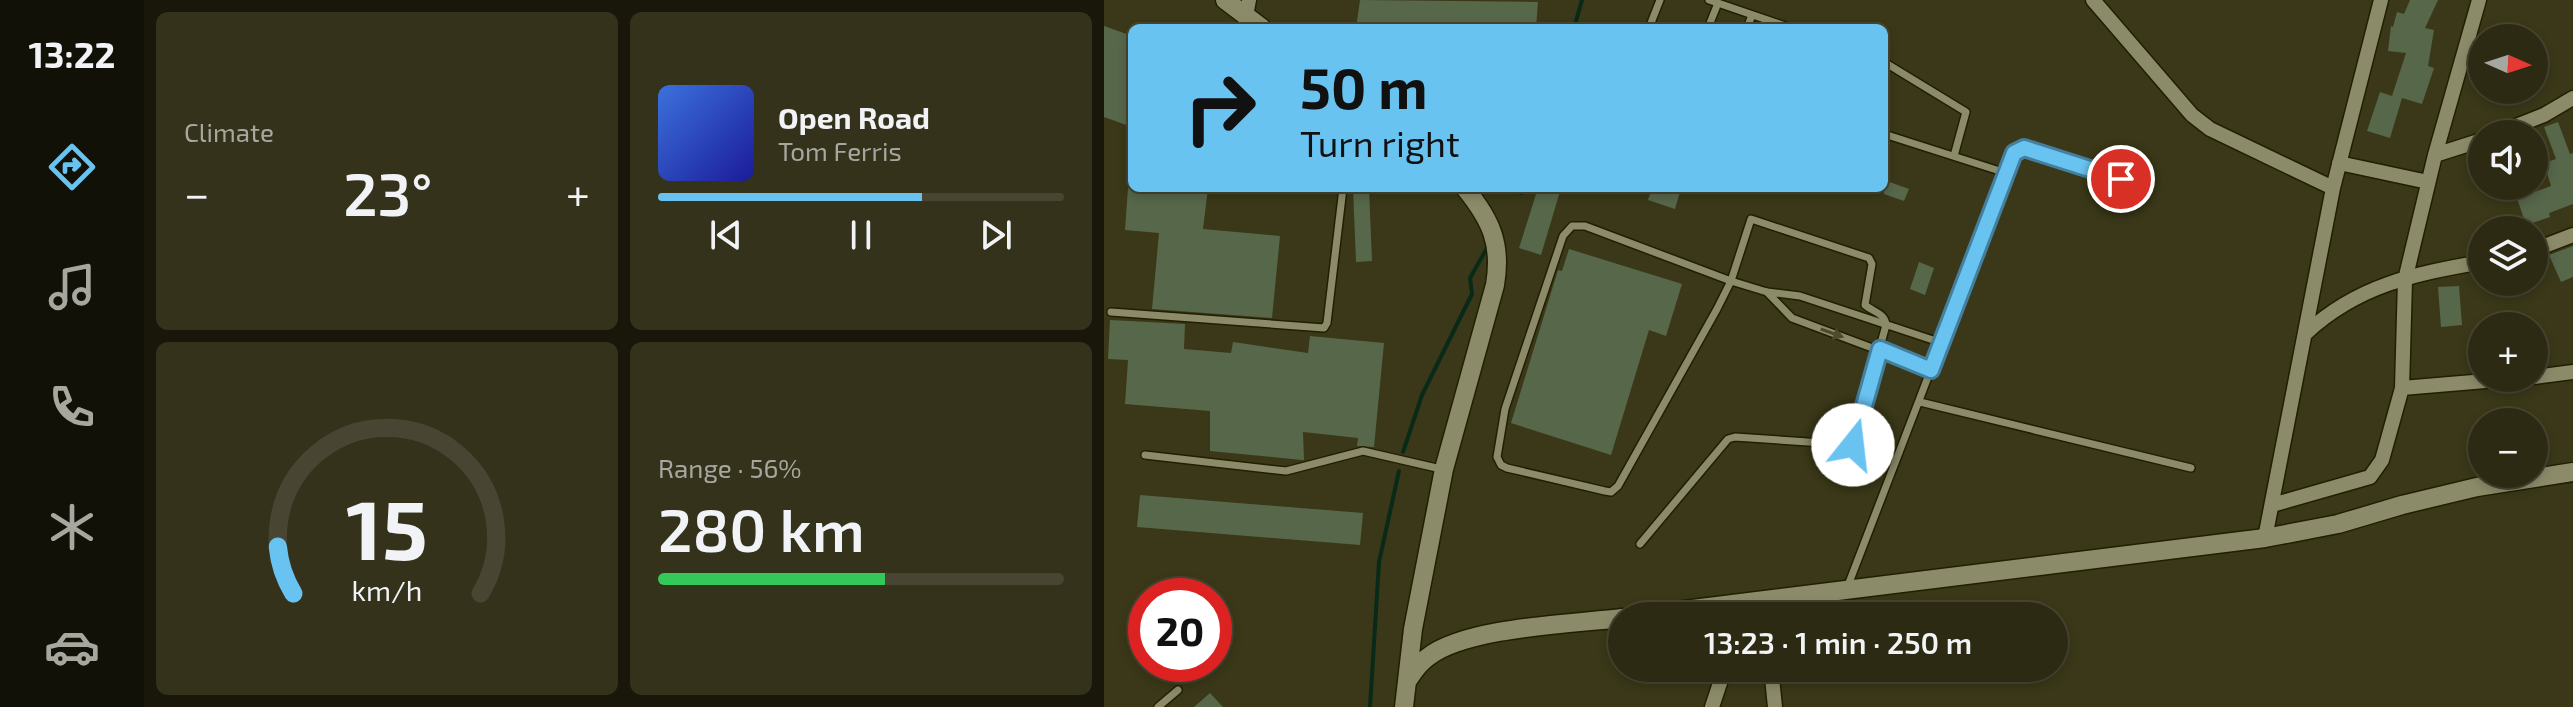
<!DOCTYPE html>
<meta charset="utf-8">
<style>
body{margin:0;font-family:"Exo 2",sans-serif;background:#34321b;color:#f1f3f6;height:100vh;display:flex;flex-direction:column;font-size:30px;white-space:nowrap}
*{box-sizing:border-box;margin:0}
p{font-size:26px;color:#a6a79f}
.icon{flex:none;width:44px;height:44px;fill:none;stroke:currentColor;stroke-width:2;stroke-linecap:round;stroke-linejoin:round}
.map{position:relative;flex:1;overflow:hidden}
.side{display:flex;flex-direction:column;gap:12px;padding:12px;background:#18170a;width:960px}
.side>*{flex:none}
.hud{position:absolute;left:24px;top:24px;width:760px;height:168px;border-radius:12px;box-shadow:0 4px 12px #0003,0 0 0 2px #484632;background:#69c3f1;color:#111;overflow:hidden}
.needle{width:52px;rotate:93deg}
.tools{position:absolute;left:1364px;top:24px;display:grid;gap:16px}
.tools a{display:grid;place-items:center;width:80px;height:80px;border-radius:50%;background:#2c2a12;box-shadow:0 4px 12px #0003,0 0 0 2px #484632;font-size:40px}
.speed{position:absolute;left:24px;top:578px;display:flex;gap:16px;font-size:40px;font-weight:700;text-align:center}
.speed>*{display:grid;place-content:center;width:104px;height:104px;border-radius:50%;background:#2c2a12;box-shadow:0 4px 12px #0003,0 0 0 2px #484632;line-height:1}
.speed .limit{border:12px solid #d22;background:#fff;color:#111}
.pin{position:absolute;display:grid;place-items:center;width:68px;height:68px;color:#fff;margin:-34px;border:4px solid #fff;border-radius:50%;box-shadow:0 2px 8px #0007}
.me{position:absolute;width:88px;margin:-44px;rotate:16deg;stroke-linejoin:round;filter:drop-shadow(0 0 6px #0008)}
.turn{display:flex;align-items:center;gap:28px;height:168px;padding:0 40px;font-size:36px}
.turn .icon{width:104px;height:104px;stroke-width:2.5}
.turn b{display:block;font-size:56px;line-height:68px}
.big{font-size:60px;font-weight:600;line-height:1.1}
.side .card{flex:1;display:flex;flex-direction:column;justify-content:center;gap:12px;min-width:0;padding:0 28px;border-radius:12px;background:#34321b}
.side .dial{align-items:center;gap:0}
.dial svg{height:208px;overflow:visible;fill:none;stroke:#484632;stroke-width:7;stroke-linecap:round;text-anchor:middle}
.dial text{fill:#f1f3f6;stroke:none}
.song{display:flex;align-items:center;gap:24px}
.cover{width:96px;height:96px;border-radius:12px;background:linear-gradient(135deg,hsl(220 70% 55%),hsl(240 70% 35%))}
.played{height:8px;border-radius:4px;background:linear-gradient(90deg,#69c3f1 65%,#484632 65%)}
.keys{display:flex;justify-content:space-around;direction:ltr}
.heat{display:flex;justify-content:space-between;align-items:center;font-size:44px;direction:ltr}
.charge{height:12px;border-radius:6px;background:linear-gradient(90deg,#34c759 56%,#484632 0)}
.side .tiles{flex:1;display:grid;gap:12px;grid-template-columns:repeat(2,1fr)}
.trip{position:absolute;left:504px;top:602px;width:460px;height:80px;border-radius:40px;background:#2c2a12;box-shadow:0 4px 12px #0003,0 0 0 2px #484632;font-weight:600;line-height:80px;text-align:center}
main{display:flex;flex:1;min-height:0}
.tab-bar{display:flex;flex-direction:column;width:144px;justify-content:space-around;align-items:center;background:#121107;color:#a6a79f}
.tab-bar .icon{width:56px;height:56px}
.tab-bar .on{color:#69c3f1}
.tab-bar b{font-size:36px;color:#f1f3f6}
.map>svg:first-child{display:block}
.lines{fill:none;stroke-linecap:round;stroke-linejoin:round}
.stream{stroke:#0a2a19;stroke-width:4}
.building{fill:#57674a}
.service-casing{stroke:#211f00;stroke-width:10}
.minor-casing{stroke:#211f00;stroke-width:17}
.tertiary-casing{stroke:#211f00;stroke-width:21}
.service{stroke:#8c8b69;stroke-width:7}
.minor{stroke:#8c8b69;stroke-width:14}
.tertiary{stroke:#8c8b69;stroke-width:18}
.oneway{fill:#4b4a29}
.route-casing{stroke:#447f9d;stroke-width:20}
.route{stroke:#69c3f1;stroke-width:14}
</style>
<main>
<nav class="tab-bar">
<b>13:22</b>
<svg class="icon on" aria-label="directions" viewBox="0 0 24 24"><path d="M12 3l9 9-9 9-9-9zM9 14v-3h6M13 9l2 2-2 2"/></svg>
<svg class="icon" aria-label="music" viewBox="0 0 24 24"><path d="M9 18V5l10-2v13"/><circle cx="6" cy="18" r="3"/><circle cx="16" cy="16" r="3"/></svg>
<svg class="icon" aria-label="phone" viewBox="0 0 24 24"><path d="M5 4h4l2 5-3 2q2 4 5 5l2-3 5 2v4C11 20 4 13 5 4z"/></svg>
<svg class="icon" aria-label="climate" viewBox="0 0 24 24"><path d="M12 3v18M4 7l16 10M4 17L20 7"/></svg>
<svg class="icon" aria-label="car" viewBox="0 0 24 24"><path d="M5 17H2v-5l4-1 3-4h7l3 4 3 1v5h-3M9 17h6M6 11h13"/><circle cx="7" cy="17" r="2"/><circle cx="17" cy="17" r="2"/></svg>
</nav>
<section class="side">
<div class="tiles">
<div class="card"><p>Climate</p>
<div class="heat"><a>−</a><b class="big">23°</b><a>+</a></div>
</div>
<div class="card">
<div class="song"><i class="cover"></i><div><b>Open Road</b><p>Tom Ferris</p></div></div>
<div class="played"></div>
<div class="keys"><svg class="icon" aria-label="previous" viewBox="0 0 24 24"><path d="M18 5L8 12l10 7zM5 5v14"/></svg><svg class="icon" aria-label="pause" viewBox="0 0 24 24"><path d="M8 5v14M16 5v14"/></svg><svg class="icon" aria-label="next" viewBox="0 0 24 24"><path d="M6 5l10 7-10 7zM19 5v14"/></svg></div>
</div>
<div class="card dial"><svg viewBox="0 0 100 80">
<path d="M14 69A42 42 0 1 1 86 69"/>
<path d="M14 69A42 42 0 0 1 8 51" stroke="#69c3f1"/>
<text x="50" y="56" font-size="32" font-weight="700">15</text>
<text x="50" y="72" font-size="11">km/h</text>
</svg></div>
<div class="card"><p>Range · 56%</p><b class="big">280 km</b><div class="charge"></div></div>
</div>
</section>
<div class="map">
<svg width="1469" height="707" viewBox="0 0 1469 707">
<rect width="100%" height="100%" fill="#3a3818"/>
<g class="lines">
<!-- stream -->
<path class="stream" d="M470,28L478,0
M417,193L419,188
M299,452L318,395L368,294L366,278L383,248
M266,707L275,562L295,471"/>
</g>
<!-- building -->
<path class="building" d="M256,0L434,2L432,28H252Z
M1306,0H1334L1321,28L1330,30L1324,66L1330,68L1318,104L1298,98L1286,138L1263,131L1276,92L1288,96L1302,53L1284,51L1287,26L1289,27L1293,12L1300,14Z
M0,26L28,36V127L0,117Z
M1454,122L1466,154L1469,153V204L1445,213L1446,217L1422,225L1413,198L1447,186L1440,163L1452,159L1440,127Z
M780,180L805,189L800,201L780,194Z
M24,188H104L99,229L176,236L168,318L48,309L55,233L21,230Z
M249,188H265L268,261L252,262Z
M434,188H457L437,255L415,248Z
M548,188H577L571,209L544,200Z
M1469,246V277L1457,282L1445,255Z
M465,249L578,284L562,336L545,330L507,455L407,423L454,270L458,271Z
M815,262L830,268L821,295L806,289Z
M1355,286L1358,325L1337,327L1334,287Z
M6,320L81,324L80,349L127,353L129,342L204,353L206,336L280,343L270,447L253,446L254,438L199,432L200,460H198L106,451V411L21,404L24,360L4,359Z
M36,495L259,513L256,545L33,527Z
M106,693L119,707H90Z"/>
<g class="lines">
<defs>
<path id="service" d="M605,0L687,28
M545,28L556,0
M604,28L614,3
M643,28L648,15
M780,62L862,112L850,156
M780,134L902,173
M663,292L688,318L827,370
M7,312L220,328L223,323L239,188
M816,402L1087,468
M41,455L182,471L259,451L337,469
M536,544L624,439L631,437L749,445L782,325C781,313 769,312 761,305L768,264L765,258L647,219L627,281L613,309L514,486L507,492L501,491L403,468L397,465L393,457L401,409L459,236L468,226H481L627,281L663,292L696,296L838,343
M743,588L910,153L920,148L1017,179
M54,707L74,690"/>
<path id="minor" d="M989,0L1088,115L1106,129L1229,188
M142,16L145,0
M1392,134L1440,115L1469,98
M1331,155L1378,140
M1235,163L1324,182
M1430,250L1469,235
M1202,333C1254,285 1310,274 1378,262
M1430,377L1469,372
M1298,388L1417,378
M1168,505L1266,477L1278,460L1298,388L1301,280L1331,155L1375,0
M1161,538L1229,188L1277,0
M667,668L671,707
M608,707L621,668"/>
<path id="tertiary" d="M121,0L158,28
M532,616L1161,538L1234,524L1298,505L1373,487L1469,472
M304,680C310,671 315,663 324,657C362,627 468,624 518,618
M300,707L309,629L340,469L391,285C398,244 387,220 361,188"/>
</defs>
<!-- service casing -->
<use href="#service" class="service-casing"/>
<!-- minor casing -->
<use href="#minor" class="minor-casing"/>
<!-- tertiary casing -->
<use href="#tertiary" class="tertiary-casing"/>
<!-- service -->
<use href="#service" class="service"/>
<!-- minor -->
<use href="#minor" class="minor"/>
<!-- tertiary -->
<use href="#tertiary" class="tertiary"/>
</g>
<!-- one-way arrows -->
<defs><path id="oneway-solid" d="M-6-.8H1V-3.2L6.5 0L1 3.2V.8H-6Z" transform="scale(2)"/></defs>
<use class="oneway" href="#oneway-solid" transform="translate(728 333) rotate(20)"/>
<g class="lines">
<defs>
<path id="route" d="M749,445L776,349L827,370L910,153L920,148L1017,179"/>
</defs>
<!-- route casing -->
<use href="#route" class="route-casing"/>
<!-- route -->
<use href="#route" class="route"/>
</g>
</svg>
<div class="tools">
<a><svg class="needle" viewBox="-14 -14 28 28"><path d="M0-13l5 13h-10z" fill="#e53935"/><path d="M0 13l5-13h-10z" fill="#a6a79f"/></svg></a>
<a><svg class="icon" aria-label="sound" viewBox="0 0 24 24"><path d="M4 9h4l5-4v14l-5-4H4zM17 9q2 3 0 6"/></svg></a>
<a><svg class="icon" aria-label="layers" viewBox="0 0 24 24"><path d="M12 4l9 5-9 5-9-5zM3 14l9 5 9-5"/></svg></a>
<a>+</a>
<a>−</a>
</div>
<div class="speed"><div class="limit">20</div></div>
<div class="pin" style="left:1017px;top:179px;background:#d93025"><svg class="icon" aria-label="arrive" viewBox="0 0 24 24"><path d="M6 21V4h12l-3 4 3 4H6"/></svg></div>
<svg class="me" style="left:749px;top:445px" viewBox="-20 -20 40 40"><circle r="19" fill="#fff"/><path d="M0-13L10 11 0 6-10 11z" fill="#69c3f1"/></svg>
<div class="trip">13:23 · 1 min · 250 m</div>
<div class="hud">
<div class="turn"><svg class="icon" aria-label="right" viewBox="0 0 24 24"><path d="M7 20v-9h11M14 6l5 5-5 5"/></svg><div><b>50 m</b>Turn right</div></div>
</div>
</div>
</main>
